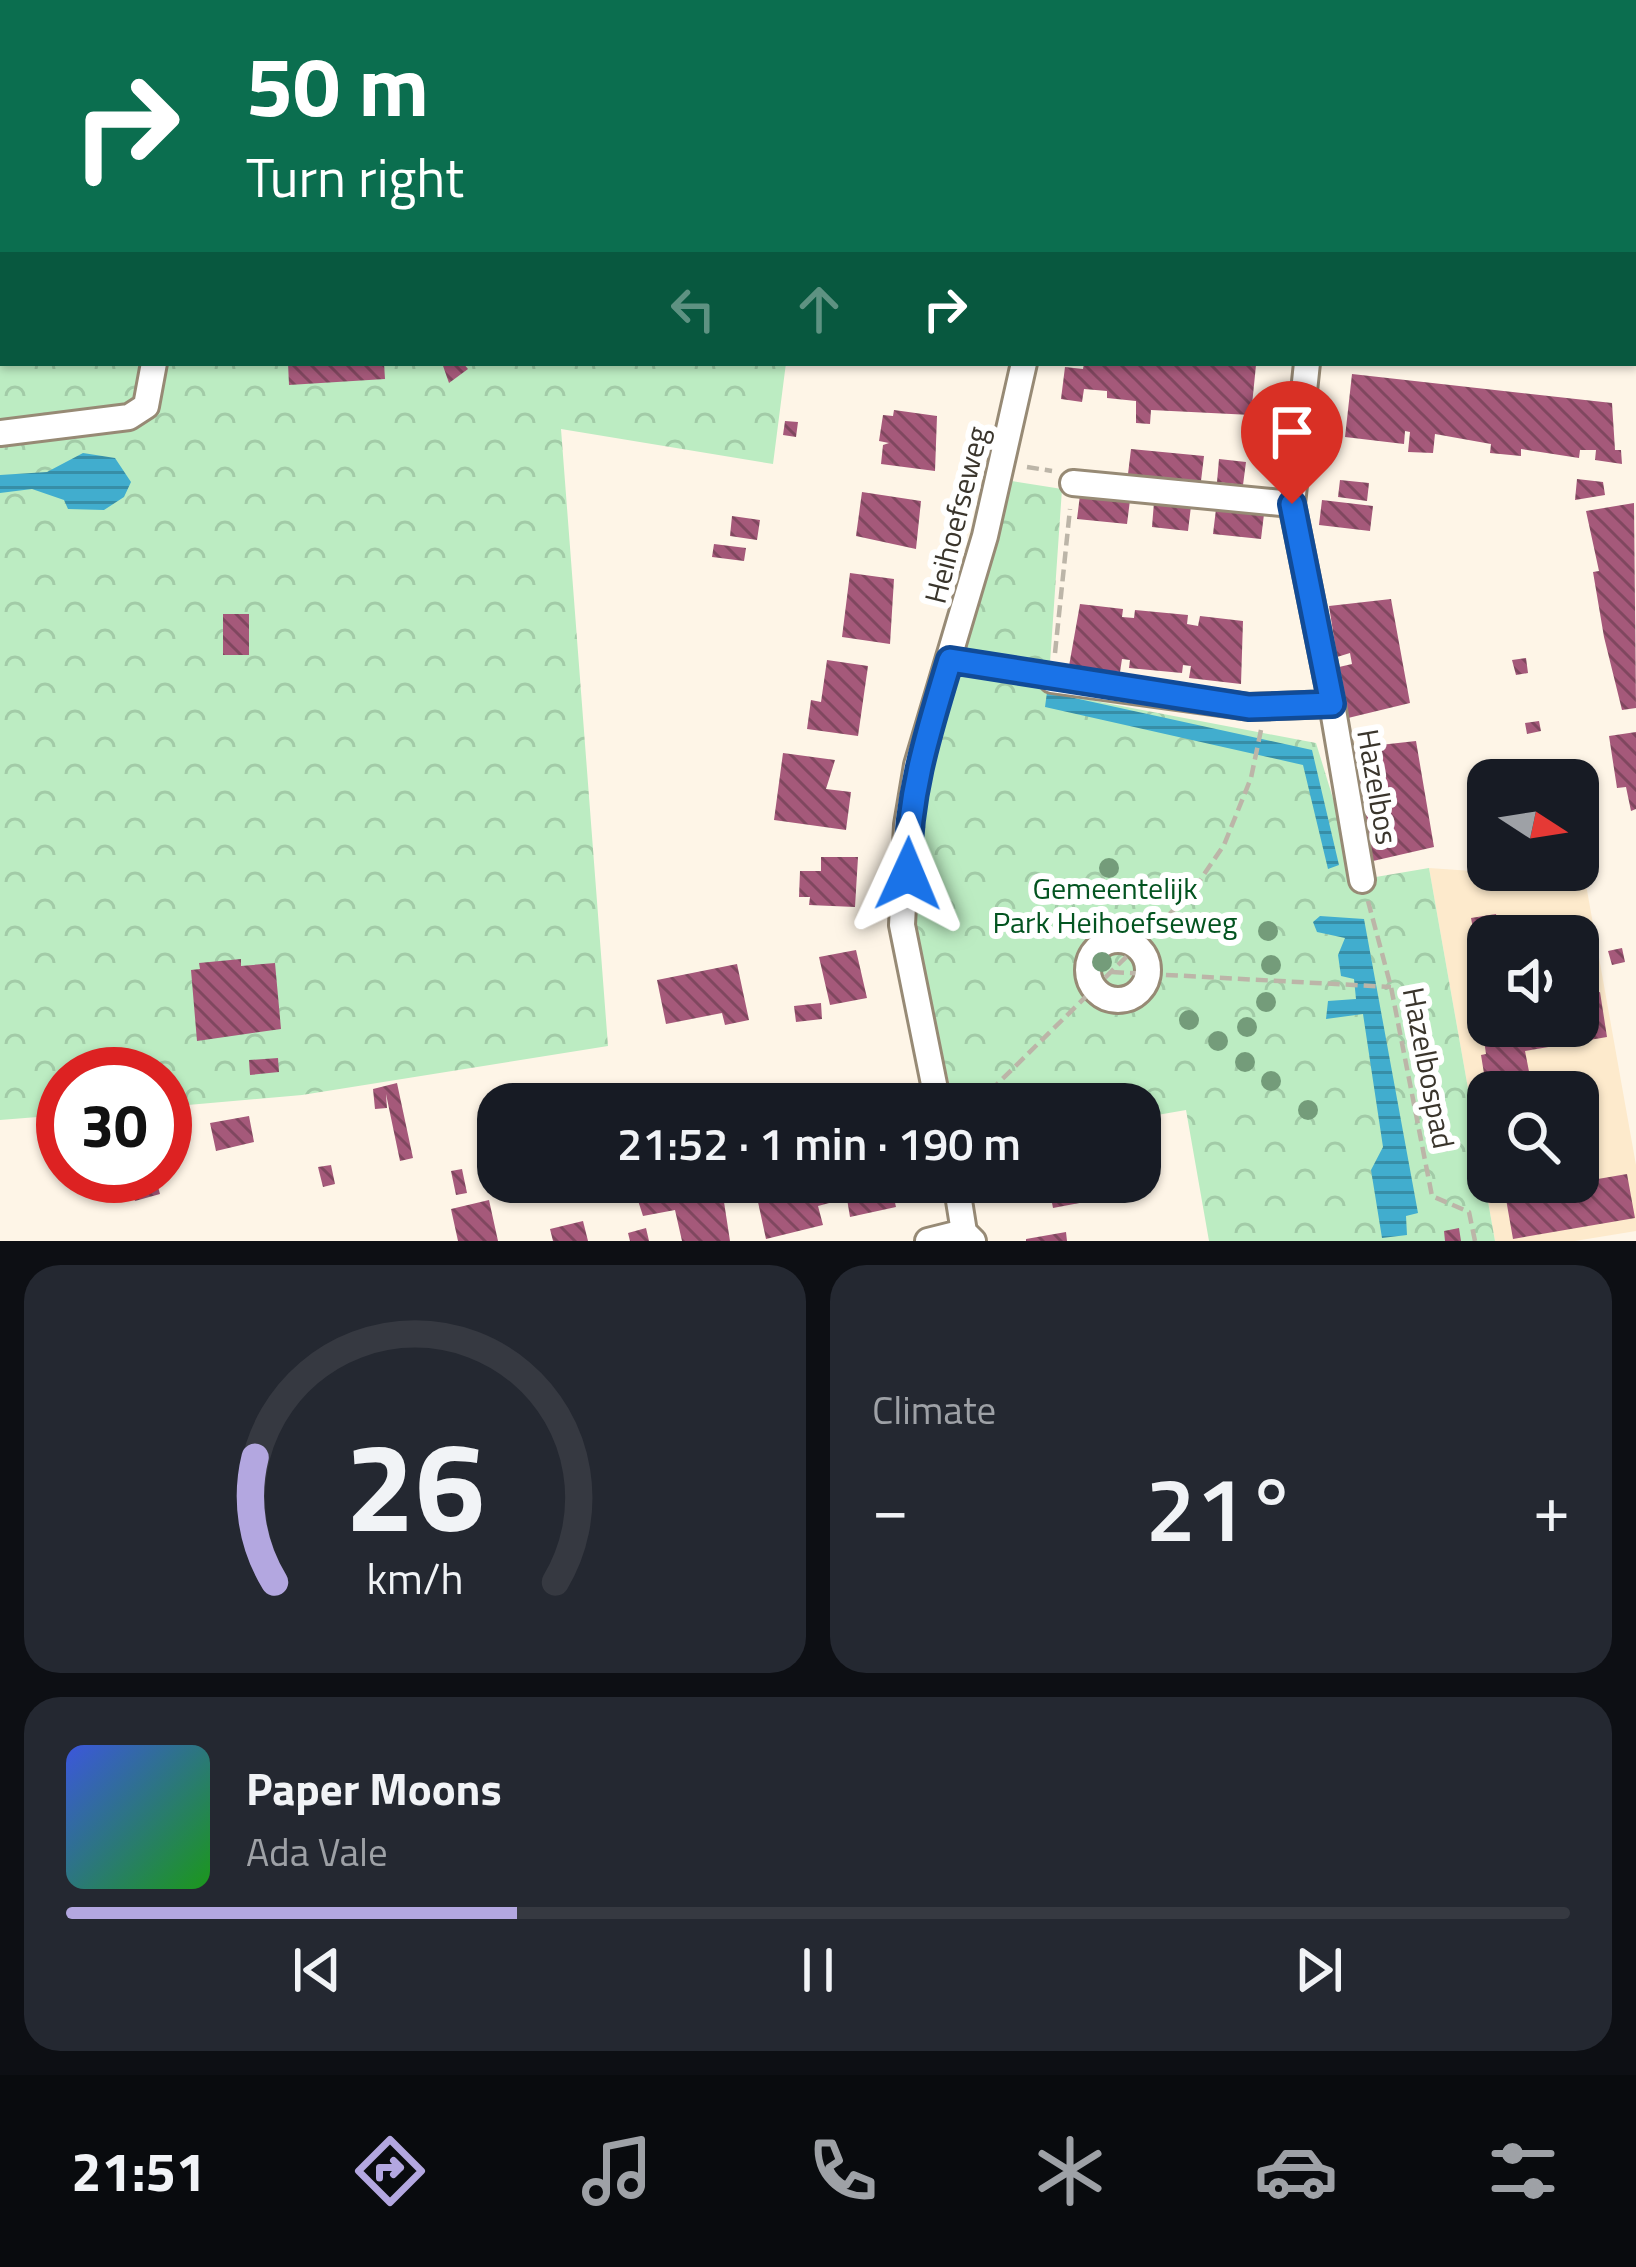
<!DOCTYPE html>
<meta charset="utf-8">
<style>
body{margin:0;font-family:"Titillium Web",sans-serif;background:#242831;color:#f1f3f6;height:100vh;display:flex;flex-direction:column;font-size:45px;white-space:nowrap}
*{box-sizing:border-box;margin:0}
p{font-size:39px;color:#9ea1a6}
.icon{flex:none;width:66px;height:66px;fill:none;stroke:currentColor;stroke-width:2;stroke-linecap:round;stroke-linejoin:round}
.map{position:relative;height:1241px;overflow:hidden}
.sheet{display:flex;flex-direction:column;gap:24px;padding:24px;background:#0d0f14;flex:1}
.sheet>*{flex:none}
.guide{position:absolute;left:0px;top:0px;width:1638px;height:366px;box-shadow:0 3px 9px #0004;background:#0b6e4f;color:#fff;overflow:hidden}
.needle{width:78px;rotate:102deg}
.fabs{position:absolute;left:1467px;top:759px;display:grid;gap:24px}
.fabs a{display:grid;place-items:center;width:132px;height:132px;border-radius:24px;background:#171b24;box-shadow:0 3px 9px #0004;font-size:60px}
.speed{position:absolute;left:36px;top:1047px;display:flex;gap:24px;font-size:60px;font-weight:700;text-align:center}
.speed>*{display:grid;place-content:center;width:156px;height:156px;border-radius:50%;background:#171b24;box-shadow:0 3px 9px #0004;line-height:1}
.speed .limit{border:18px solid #d22;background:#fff;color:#111}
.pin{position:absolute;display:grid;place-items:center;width:102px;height:102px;color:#fff;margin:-123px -51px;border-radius:50% 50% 50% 0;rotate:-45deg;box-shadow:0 0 12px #0007}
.pin .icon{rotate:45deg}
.me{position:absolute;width:132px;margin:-66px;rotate:1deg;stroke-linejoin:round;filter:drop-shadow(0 0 9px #0008)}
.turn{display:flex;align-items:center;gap:42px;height:252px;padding:0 48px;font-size:54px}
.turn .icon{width:156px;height:156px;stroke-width:2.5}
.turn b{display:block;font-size:84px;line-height:102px}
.lanes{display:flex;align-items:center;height:114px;padding:0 48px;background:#0003;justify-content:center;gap:60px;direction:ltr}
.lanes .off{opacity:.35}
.big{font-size:90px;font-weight:600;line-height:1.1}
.sheet .widget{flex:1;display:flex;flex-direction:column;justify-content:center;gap:18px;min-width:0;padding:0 42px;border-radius:36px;background:#242831}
.sheet .dial{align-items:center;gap:0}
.dial svg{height:312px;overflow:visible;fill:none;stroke:#363941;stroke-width:7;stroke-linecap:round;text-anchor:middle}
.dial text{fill:#f1f3f6;stroke:none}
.song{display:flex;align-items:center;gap:36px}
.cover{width:144px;height:144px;border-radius:18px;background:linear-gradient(135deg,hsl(230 70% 55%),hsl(120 70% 35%))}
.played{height:12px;border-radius:6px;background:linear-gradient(90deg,#b3a7e0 30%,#363941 30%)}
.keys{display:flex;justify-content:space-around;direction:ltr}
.heat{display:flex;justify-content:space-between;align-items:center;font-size:66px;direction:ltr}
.sheet .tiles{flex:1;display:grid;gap:24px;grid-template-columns:1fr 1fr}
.widget:last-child{grid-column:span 2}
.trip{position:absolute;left:477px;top:1083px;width:684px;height:120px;border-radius:36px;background:#171b24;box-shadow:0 3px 9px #0004;font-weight:600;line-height:120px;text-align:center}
.dock{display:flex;height:192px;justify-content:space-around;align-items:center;background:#090b0e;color:#9ea1a6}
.dock .icon{width:84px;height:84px}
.dock .current{color:#b3a7e0}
.dock b{font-size:54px;color:#f1f3f6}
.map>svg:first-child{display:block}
.built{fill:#fdeacc;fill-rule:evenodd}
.forest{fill:url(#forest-crowns)}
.water{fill:url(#water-rules)}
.building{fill:url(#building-back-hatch)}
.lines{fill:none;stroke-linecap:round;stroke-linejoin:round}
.lane-casing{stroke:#978a75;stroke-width:18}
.street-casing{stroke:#978a75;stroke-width:30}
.path{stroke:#bcb5a8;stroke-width:4.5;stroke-dasharray:12 6;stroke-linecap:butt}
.lane{stroke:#fff;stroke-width:12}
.street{stroke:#fff;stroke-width:24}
.tree{fill:#749c7a}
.route-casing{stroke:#114b97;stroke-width:30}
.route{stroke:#1a73e8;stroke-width:21}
.labels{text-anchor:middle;stroke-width:12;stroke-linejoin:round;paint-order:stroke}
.street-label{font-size:30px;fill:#3a352c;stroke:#fff}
.park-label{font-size:30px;fill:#035420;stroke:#fff}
</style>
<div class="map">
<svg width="1636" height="1241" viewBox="0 0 1636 1241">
<defs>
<pattern id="forest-crowns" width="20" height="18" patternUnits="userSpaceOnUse" patternTransform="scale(3)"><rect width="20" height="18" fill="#bcecc2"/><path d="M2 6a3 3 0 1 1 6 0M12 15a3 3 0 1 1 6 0" fill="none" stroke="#a2cba7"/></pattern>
<pattern id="water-rules" width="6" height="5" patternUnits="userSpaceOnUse" patternTransform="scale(3)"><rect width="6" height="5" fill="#41adce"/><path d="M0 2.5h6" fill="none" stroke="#378ea7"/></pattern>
<pattern id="building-back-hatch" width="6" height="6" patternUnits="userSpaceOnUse" patternTransform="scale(3)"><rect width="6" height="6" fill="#a5597a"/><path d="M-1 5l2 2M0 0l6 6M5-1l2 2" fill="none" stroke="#80475f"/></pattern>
</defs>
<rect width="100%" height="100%" fill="#fef5e7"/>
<!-- built -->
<path class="built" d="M1429,868L1585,879L1636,1165V1231L1575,1241H1495ZM1488,936H1578V1026H1488ZM1488,1092H1578V1182H1488Z"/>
<!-- forest -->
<path class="forest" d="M0,0H845L3,3V363H786L773,464L561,429L608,1046L302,1095L165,1107V1074H63V1115L0,1120Z
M1005,480L1062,489L1048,692L1316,743L1358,880L1429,868L1495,1241H1209L1186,1110L1140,1118V1104H954L911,924V875L930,757Z"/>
<!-- water -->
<path class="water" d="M83,453L115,458L131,482L124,497L104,510L68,509L64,500L32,489L0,493V475L47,472Z
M1047,692L1312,750L1339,865L1328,869L1303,765L1045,707Z
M1320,916L1364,919L1418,1213L1406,1216L1407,1235L1382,1238L1371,1170L1383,1147L1363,1014L1326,1019L1328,1001L1356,999L1354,979L1341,976L1338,955L1345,938L1317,932L1313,922Z"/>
<!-- building -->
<path class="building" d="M288,363H384L385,379L289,385Z
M442,363H463L468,369L449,383Z
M1084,363L1256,365L1251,415L1151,410L1150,424L1136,423V401L1107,398V391L1084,389L1082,402L1061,399L1065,367L1083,369Z
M1352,374L1612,403L1615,450H1621L1622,464L1595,460L1596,450H1580L1579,458L1521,449V456L1490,453L1491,444L1435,434L1433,453L1408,452L1410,432L1405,431L1404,444L1345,437Z
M894,410L937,416L935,471L881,464L883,445L889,443L879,441L883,415L893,416Z
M785,421L798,422L796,437L783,435Z
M1131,449L1204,456L1201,481L1128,474Z
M1219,459L1246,462L1243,485L1217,482Z
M1577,479L1603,482L1605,495L1575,500Z
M1340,480L1369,483L1367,501L1338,497Z
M862,492L921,501L916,549L856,536Z
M1080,495L1130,500L1127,524L1077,519Z
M1322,500L1373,506L1370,531L1319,525Z
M1154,502L1191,506L1188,531L1152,527Z
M1634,503L1636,708L1622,710L1604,637L1593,572L1599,571L1586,511Z
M1216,509L1264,514L1261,539L1213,534Z
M732,516L760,520L757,540L730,536Z
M714,544L746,548L744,561L712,557Z
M850,573L894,579L890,644L842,637Z
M1391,599L1410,703L1348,718L1339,667L1352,664L1350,653L1337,657L1329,606Z
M1080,604L1123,609L1122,617L1134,618L1135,610L1188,615L1187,624L1198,626L1200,616L1243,621L1241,684L1189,678L1191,666L1183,665L1182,673L1129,668L1130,660L1122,659L1120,672L1069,666Z
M223,614H249V655H223Z
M1526,658L1528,673L1516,675L1512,660Z
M827,660L868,666L858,736L807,729L811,700L821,702Z
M1539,721L1541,731L1527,734L1525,723Z
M1636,732V809L1631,811L1626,787L1617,788L1609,736Z
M1416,741L1434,847L1373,861L1364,810L1377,808L1375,797L1363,799L1353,748Z
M783,753L835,760L826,789L851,792L846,830L774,820Z
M821,857H858L855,907L809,905L810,897H799L800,871H821Z
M1496,914L1500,936H1488L1486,999L1471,918Z
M1622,948L1625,962L1612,965L1608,951Z
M856,950L867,998L830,1005L819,957Z
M241,959V966L275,963L281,1029L197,1041L191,970L200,969L199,963Z
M737,964L749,1020L725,1025L722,1013L666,1024L657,980Z
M1600,992L1607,1037L1525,1051L1533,1092H1487L1481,1055L1486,1054L1484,1040L1521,1034L1519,1026H1578V996Z
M821,1003L822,1019L796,1022L794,1006Z
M278,1058L279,1072L250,1075L249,1060Z
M397,1083L413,1158L400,1161L386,1094L387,1108L375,1109L373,1089Z
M249,1116L254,1142L216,1151L210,1123Z
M331,1165L335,1184L323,1187L318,1167Z
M462,1169L467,1193L456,1195L451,1171Z
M1627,1174L1635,1218L1513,1239L1503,1182H1550L1551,1187Z
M143,1176H155L160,1194L135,1201L129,1180Z
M591,1182H608L611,1199L595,1203Z
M632,1182H669L670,1188L691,1183L694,1194L722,1189L730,1241H682L675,1210L643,1216Z
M810,1182H906L907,1187L892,1190L896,1207L850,1217L847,1199L833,1202L818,1206L823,1225L766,1239L758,1202L812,1191Z
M1048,1182H1086L1090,1201L1053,1208Z
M489,1200L498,1241H458L451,1209Z
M583,1221L588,1241H553L550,1229Z
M646,1228L649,1241H630L628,1233Z
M1459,1228L1461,1241H1445L1444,1231Z
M1066,1232L1067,1241H1026V1239Z"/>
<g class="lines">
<defs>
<path id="lane" d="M950,660L1052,680"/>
<path id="street" d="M185,3L186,0
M1073,3V0
M1388,3V0
M1635,349H1636
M0,433L129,417L146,406L154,363
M1073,483L1292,504
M1052,680L1249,707L1332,704L1292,504L1307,363
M1332,704L1362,880
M1088 970a30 30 0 1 1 60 0a30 30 0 1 1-60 0Z
M938,1104L902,925L907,825L917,765L985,536L1024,363
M956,1182L964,1232L973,1241
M928,1241L964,1232"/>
</defs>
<!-- lane casing -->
<use href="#lane" class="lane-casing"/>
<!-- street casing -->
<use href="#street" class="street-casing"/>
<!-- path -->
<path class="path" d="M0,297H3
M1027,467L1052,471
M1055,653L1070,509
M1368,901L1391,987L1432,1196L1469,1212L1475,1241
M1112,972L1391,987
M977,1104L1192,892L1224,845L1251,778L1261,730"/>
<!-- lane -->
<use href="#lane" class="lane"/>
<!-- street -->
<use href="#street" class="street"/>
</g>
<!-- trees -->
<g class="tree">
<circle cx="1109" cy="868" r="10"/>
<circle cx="1268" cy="931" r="10"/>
<circle cx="1102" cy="962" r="10"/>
<circle cx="1271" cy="965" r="10"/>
<circle cx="1266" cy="1002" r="10"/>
<circle cx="1189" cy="1020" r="10"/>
<circle cx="1247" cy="1027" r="10"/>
<circle cx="1218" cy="1041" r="10"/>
<circle cx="1245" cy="1062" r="10"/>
<circle cx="1271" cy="1081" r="10"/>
<circle cx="1308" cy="1110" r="10"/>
</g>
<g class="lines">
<defs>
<path id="route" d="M908,874C907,798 928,732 950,660L1249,707L1332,704L1292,504"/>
</defs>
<!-- route casing -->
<use href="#route" class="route-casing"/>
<!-- route -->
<use href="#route" class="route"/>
</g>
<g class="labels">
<!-- street labels -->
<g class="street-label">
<text transform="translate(957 515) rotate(-76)" y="10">Heihoefseweg</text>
<text transform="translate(1377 787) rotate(80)" y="10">Hazelbos</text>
<text transform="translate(1428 1068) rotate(79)" y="10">Hazelbospad</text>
</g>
<!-- park labels -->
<g class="park-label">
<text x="1115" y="899">Gemeentelijk<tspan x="1115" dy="34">Park Heihoefseweg</tspan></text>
</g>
</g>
</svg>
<div class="fabs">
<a><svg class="needle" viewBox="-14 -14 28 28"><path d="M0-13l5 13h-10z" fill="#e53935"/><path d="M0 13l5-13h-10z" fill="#9ea1a6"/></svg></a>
<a><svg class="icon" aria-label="sound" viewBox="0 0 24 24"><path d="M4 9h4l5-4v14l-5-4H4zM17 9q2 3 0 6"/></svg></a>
<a><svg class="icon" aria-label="search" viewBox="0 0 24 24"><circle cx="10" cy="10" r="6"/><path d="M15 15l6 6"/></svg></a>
</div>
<div class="speed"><div class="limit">30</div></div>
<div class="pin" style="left:1292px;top:504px;background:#d93025"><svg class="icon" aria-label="arrive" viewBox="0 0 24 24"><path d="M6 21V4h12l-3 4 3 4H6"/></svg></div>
<svg class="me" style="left:908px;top:874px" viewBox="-20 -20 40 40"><path d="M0-17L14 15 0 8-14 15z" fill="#1a73e8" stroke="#fff" stroke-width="4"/></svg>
<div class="trip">21:52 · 1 min · 190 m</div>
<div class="guide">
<div class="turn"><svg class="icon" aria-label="right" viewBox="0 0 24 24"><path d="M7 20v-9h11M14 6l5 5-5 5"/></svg><div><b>50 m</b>Turn right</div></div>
<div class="lanes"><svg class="icon off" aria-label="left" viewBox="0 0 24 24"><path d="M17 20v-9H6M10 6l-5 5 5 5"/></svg><svg class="icon off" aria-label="ahead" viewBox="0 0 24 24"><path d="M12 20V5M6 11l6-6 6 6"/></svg><svg class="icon" aria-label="right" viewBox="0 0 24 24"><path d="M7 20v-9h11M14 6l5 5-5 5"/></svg></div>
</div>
</div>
<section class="sheet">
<div class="tiles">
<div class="widget dial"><svg viewBox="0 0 100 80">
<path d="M14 69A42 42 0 1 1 86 69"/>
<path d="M14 69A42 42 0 0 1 9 37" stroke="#b3a7e0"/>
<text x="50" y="56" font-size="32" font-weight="700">26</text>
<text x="50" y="72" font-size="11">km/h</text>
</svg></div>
<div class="widget"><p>Climate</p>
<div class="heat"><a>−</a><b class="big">21°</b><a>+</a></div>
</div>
<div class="widget">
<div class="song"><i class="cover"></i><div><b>Paper Moons</b><p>Ada Vale</p></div></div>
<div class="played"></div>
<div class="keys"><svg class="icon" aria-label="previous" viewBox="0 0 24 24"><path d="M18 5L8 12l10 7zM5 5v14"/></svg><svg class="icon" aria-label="pause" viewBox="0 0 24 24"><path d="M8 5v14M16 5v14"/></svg><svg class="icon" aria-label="next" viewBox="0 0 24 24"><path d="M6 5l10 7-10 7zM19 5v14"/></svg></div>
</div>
</div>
</section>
<nav class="dock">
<b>21:51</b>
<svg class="icon current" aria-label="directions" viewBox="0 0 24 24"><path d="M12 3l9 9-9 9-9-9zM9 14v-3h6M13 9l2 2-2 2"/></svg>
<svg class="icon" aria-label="music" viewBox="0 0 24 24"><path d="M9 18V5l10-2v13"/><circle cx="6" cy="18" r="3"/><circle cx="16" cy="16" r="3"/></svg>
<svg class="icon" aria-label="phone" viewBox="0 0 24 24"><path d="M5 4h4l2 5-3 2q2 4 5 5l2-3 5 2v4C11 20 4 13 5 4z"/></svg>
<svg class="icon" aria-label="climate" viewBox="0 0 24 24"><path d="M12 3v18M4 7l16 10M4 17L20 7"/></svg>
<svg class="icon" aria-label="car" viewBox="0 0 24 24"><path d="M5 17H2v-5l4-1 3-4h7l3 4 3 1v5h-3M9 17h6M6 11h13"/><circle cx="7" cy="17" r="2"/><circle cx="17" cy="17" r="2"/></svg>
<svg class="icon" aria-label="filters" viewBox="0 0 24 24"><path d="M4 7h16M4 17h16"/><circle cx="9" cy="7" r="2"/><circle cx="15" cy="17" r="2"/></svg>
</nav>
